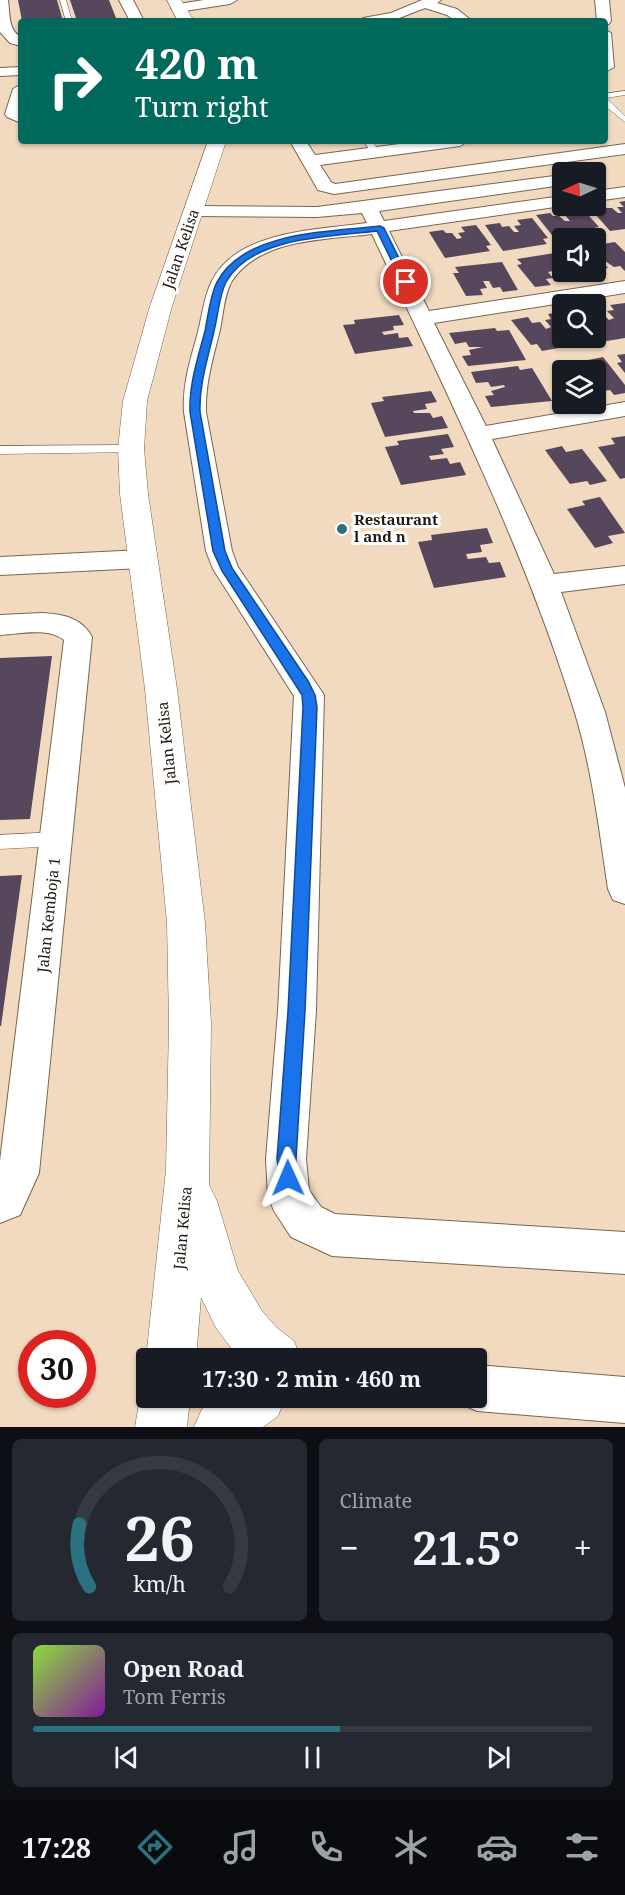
<!DOCTYPE html>
<meta charset="utf-8">
<style>
body{margin:0;font-family:"Noto Serif",serif;background:#242831;color:#f1f3f6;height:100vh;display:flex;flex-direction:column;font-size:22px;white-space:nowrap}
*{box-sizing:border-box;margin:0}
p{font-size:20px;color:#9ea1a6}
.icon{flex:none;width:33px;height:33px;fill:none;stroke:currentColor;stroke-width:2;stroke-linecap:round;stroke-linejoin:round}
.map{position:relative;height:1427px;overflow:hidden}
.sheet{display:flex;flex-direction:column;gap:12px;padding:12px;background:#0d0f14;flex:1}
.sheet>*{flex:none}
.banner{position:absolute;left:18px;top:18px;width:590px;height:126px;border-radius:6px;box-shadow:0 2px 4px #0004;background:#00695c;color:#fff;overflow:hidden}
.needle{width:39px;rotate:266deg}
.buttons{position:absolute;left:552px;top:162px;display:grid;gap:12px}
.buttons a{display:grid;place-items:center;width:54px;height:54px;border-radius:6px;background:#171b24;box-shadow:0 2px 4px #0004;font-size:30px}
.speed{position:absolute;left:18px;top:1330px;display:flex;gap:12px;font-size:30px;font-weight:700;text-align:center}
.speed>*{display:grid;place-content:center;width:78px;height:78px;border-radius:50%;background:#171b24;box-shadow:0 2px 4px #0004;line-height:1}
.speed .limit{border:9px solid #d22;background:#fff;color:#111}
.pin{position:absolute;display:grid;place-items:center;width:51px;height:51px;color:#fff;margin:-26px;border:3px solid #fff;border-radius:50%;box-shadow:0 2px 6px #0007}
.me{position:absolute;width:66px;margin:-33px;rotate:359deg;stroke-linejoin:round;filter:drop-shadow(0 0 4px #0008)}
.turn{display:flex;align-items:center;gap:21px;height:126px;padding:0 18px;font-size:27px}
.turn .icon{width:78px;height:78px;stroke-width:2.5}
.turn b{display:block;font-size:42px;line-height:51px}
.big{font-size:45px;font-weight:700;line-height:1.1}
.sheet .widget{flex:1;display:flex;flex-direction:column;justify-content:center;gap:9px;min-width:0;padding:0 21px;border-radius:9px;background:#242831}
.sheet .dial{align-items:center;gap:0}
.dial svg{height:156px;overflow:visible;fill:none;stroke:#363941;stroke-width:7;stroke-linecap:round;text-anchor:middle}
.dial text{fill:#f1f3f6;stroke:none}
.song{display:flex;align-items:center;gap:18px}
.cover{width:72px;height:72px;border-radius:9px;background:linear-gradient(135deg,hsl(90 70% 55%),hsl(290 70% 35%))}
.played{height:6px;border-radius:3px;background:linear-gradient(90deg,#2b717f 55%,#363941 55%)}
.keys{display:flex;justify-content:space-around;direction:ltr}
.heat{display:flex;justify-content:space-between;align-items:center;font-size:33px;direction:ltr}
.sheet .tiles{flex:1;display:grid;gap:12px;grid-template-columns:1fr 1fr}
.widget:last-child{grid-column:span 2}
.trip{position:absolute;left:136px;top:1348px;width:351px;height:60px;border-radius:6px;background:#171b24;box-shadow:0 2px 4px #0004;font-weight:700;line-height:60px;text-align:center}
.tab-bar{display:flex;height:96px;justify-content:space-around;align-items:center;background:#090b0e;color:#9ea1a6}
.tab-bar .icon{width:42px;height:42px}
.tab-bar .on{color:#2b717f}
.tab-bar b{font-size:27px;color:#f1f3f6}
.map>svg:first-child{display:block}
.building{fill:#57475d}
.lines{fill:none;stroke-linecap:round;stroke-linejoin:round}
.service-casing{stroke:#7a654f;stroke-width:1}
.minor-casing{stroke:#7a654f;stroke-width:2}
.secondary-casing{stroke:#7a654f;stroke-width:1}
.service{fill:#fff;fill-rule:evenodd}
.minor{fill:#fff;fill-rule:evenodd}
.secondary{fill:#fff;fill-rule:evenodd}
.route{fill:#1a73e8;stroke:#114b97;stroke-width:1.5}
.poi-dot{fill:#2b717f;stroke:#fff;stroke-width:2}
.labels{text-anchor:middle;stroke-width:6;stroke-linejoin:round;paint-order:stroke}
.street-label{font-size:15px;fill:#221910;stroke:#fff}
.poi-label{font-size:15px;font-weight:bold;fill:#221910;stroke:#fff;text-anchor:start}
</style>
<div class="map">
<svg width="625" height="1427" viewBox="0 0 625 1427">
<rect width="100%" height="100%" fill="#f2dac1"/>
<!-- building -->
<path class="building" d="M18,0H57L63,21H22Z
M70,0H109L116,18L77,21Z
M625,201V229L610,231L589,207L603,205L606,208H612L618,213H622L617,207H624L619,202Z
M582,208L599,227L594,228L599,233L555,239L536,215L550,213L553,216H559L565,221H570L565,215H571L567,210Z
M532,218L548,238L543,239L547,244L503,251L485,225L500,223L502,227L509,226L514,232H519L514,226L521,225L517,220Z
M476,225L491,245L486,246L490,251L445,258L429,232L443,230L446,233H452L457,239L462,238L458,233L465,232L461,227Z
M615,242L625,252V271L620,266L614,267L605,261L603,262L608,268L602,269L607,274L591,277L586,272H596V245Z
M561,252L562,272H578L584,279L569,281L565,277L559,278L553,271L548,272L553,278L546,279L551,285L535,287L517,265L522,264L517,259Z
M502,262L518,290L503,292L500,287L493,288L489,281H483L487,288L480,289L483,295L466,296L453,273H459L455,267Z
M625,303V338L607,341L601,335L596,336V314L602,313L609,320L614,318L607,311L614,310L610,305Z
M562,312V338H587L591,342L542,351L537,344L531,345L511,320L528,317L532,323L540,322L546,329L551,327L545,320L551,319L548,314Z
M399,315L404,325L393,326L394,330L382,332L384,335L398,333L399,338L408,337L413,346L355,354L343,325L355,324L354,320Z
M495,328L497,331L509,330L526,360L468,366L462,356L471,355L469,350L483,347H469L466,342L455,344L449,333Z
M625,354V373L617,363L622,362L617,355Z
M603,357L625,385V393L614,395L610,390L602,391L596,383V370H562V386L554,375L559,374L554,367Z
M518,366L520,370L532,368L552,401L491,407L485,396L494,395L491,391L505,387L504,385L491,387L488,382L476,383L471,372Z
M431,391L437,402L425,404L427,409L413,411L414,413H430L433,418L442,416L448,428L385,437L371,403L384,401L382,397Z
M448,434L454,447L441,449L444,454L429,456L431,460L447,458L450,464L460,462L466,475L401,485L385,447L399,445L397,441Z
M625,436V478L620,479L598,447L615,444L611,438Z
M562,446L566,452L582,449L607,481L590,485L587,481L570,484L545,450Z
M600,497L625,533L608,536L613,543L595,548L567,509L585,505L582,501Z
M487,528L493,543L480,545L482,552L466,554L467,557L468,559L486,557L489,563L500,562L506,577L434,588L418,542L432,540L431,535Z
M52,656L30,819L0,820V658Z
M22,875L1,1026H0V876Z"/>
<g class="lines">
<defs>
<path id="service" d="M60,0H66L72,21H66Z
M625,91V95L606,98L625,116V122L604,105V94Z
M364,141H372L379,152L378,154H372Z
M131,445L137,449L135,452L0,454V446Z
M57,832L63,834L65,839L63,844L57,846L0,849V835Z"/>
<path id="minor" d="M0,0H8C10,14 8,30 21,37V46L10,43L0,32Z
M119,0H133L144,21H130Z
M204,0H237L230,4L178,12L171,8L178,4Z
M422,0H441L437,3L457,9L472,21H456L447,15L425,8L394,20L361,21L363,18L391,13Z
M595,0H609L611,21L609,24L604,25V21H597Z
M604,29L611,33L614,67L607,71H604Z
M21,67V75L0,76V68Z
M21,84V123L7,117L5,114L13,89Z
M290,141H306L315,155L422,141H468L460,146L320,165L331,182L335,184L625,144V154L334,194L318,190Z
M562,175V185L379,211L384,221L562,196V206H566H562L389,231L429,311L625,281V293L434,323L486,426L625,402V416L492,439L554,574L625,566V584L561,592L605,712L625,788V904L613,900L608,889C599,829 592,768 574,710C523,545 445,390 372,234C326,240 260,238 232,281C224,294 223,316 220,330C213,358 205,384 206,412L232,551L238,567L324,695L316,1011L306,1159L309,1190L321,1207L335,1214L625,1232V1274L332,1256L291,1237L274,1211L268,1196L266,1159L278,1011L294,696L213,569L206,551L184,412C182,384 191,358 198,332C202,316 204,297 211,283C235,230 318,230 367,223L362,213L317,217L195,216L189,215L186,211L189,207L195,206L317,207Z
M625,187V197L596,201V191Z
M142,550L151,553L155,559L151,565L142,568L0,575V557Z
M42,613C63,614 82,618 92,637L39,1173L20,1215L0,1223V1161L64,640C48,627 19,634 0,635V615Z
M477,1365L625,1377V1423L477,1411L461,1404L458,1398H477Z"/>
<path id="secondary" d="M167,0H181L194,21H178Z
M208,141H226L172,306L147,401L144,449L148,494L177,689L205,923L211,1023L209,1185L217,1201L238,1271L262,1311L277,1328L294,1341L301,1359H239L215,1326L201,1297L196,1359H147V1361L146,1359L166,1170L169,1023L167,923L145,689L120,494L118,449L123,401L150,306Z
M147,1380V1398H190L187,1427H135L140,1398Z
M217,1398H285L278,1416L263,1427H194L202,1409Z"/>
</defs>
<!-- service casing -->
<use href="#service" class="service-casing"/>
<!-- minor casing -->
<use href="#minor" class="minor-casing"/>
<!-- secondary casing -->
<use href="#secondary" class="secondary-casing"/>
<!-- service -->
<use href="#service" class="service"/>
<!-- minor -->
<use href="#minor" class="minor"/>
<!-- secondary -->
<use href="#secondary" class="secondary"/>
</g>
<!-- route -->
<path class="route" d="M380,226L384,228L411,282L409,284L402,282L377,231C330,237 252,236 226,282C219,296 218,316 214,331C208,358 199,384 200,412L225,551L232,568L308,681L315,695L317,707L305,1011L296,1159L297,1178L294,1184L288,1187L281,1184L277,1159L288,1011L303,707L302,695L222,571L213,551L190,412C189,384 198,358 205,331C208,316 210,296 217,282C244,231 329,232 380,226Z"/>
<!-- markers -->
<circle class="poi-dot" cx="342" cy="529" r="6"/>
<g class="labels">
<!-- street labels -->
<g class="street-label">
<text transform="translate(181 249) rotate(-71)" y="5">Jalan Kelisa</text>
<text transform="translate(167 743) rotate(-96)" y="5">Jalan Kelisa</text>
<text transform="translate(49 915) rotate(-84)" y="5">Jalan Kemboja 1</text>
<text transform="translate(183 1228) rotate(-85)" y="5">Jalan Kelisa</text>
</g>
<!-- poi labels -->
<g class="poi-label">
<text x="354" y="525">Restaurant<tspan x="354" dy="17">l and n</tspan></text>
</g>
</g>
</svg>
<div class="buttons">
<a><svg class="needle" viewBox="-14 -14 28 28"><path d="M0-13l5 13h-10z" fill="#e53935"/><path d="M0 13l5-13h-10z" fill="#9ea1a6"/></svg></a>
<a><svg class="icon" aria-label="sound" viewBox="0 0 24 24"><path d="M4 9h4l5-4v14l-5-4H4zM17 9q2 3 0 6"/></svg></a>
<a><svg class="icon" aria-label="search" viewBox="0 0 24 24"><circle cx="10" cy="10" r="6"/><path d="M15 15l6 6"/></svg></a>
<a><svg class="icon" aria-label="layers" viewBox="0 0 24 24"><path d="M12 4l9 5-9 5-9-5zM3 14l9 5 9-5"/></svg></a>
</div>
<div class="speed"><div class="limit">30</div></div>
<div class="pin" style="left:406px;top:282px;background:#d93025"><svg class="icon" aria-label="arrive" viewBox="0 0 24 24"><path d="M6 21V4h12l-3 4 3 4H6"/></svg></div>
<svg class="me" style="left:288px;top:1178px" viewBox="-20 -20 40 40"><path d="M0-17L14 15 0 8-14 15z" fill="#1a73e8" stroke="#fff" stroke-width="4"/></svg>
<div class="trip">17:30 · 2 min · 460 m</div>
<div class="banner">
<div class="turn"><svg class="icon" aria-label="right" viewBox="0 0 24 24"><path d="M7 20v-9h11M14 6l5 5-5 5"/></svg><div><b>420 m</b>Turn right</div></div>
</div>
</div>
<section class="sheet">
<div class="tiles">
<div class="widget dial"><svg viewBox="0 0 100 80">
<path d="M14 69A42 42 0 1 1 86 69"/>
<path d="M14 69A42 42 0 0 1 9 37" stroke="#2b717f"/>
<text x="50" y="56" font-size="32" font-weight="700">26</text>
<text x="50" y="72" font-size="11">km/h</text>
</svg></div>
<div class="widget"><p>Climate</p>
<div class="heat"><a>−</a><b class="big">21.5°</b><a>+</a></div>
</div>
<div class="widget">
<div class="song"><i class="cover"></i><div><b>Open Road</b><p>Tom Ferris</p></div></div>
<div class="played"></div>
<div class="keys"><svg class="icon" aria-label="previous" viewBox="0 0 24 24"><path d="M18 5L8 12l10 7zM5 5v14"/></svg><svg class="icon" aria-label="pause" viewBox="0 0 24 24"><path d="M8 5v14M16 5v14"/></svg><svg class="icon" aria-label="next" viewBox="0 0 24 24"><path d="M6 5l10 7-10 7zM19 5v14"/></svg></div>
</div>
</div>
</section>
<nav class="tab-bar">
<b>17:28</b>
<svg class="icon on" aria-label="directions" viewBox="0 0 24 24"><path d="M12 3l9 9-9 9-9-9zM9 14v-3h6M13 9l2 2-2 2"/></svg>
<svg class="icon" aria-label="music" viewBox="0 0 24 24"><path d="M9 18V5l10-2v13"/><circle cx="6" cy="18" r="3"/><circle cx="16" cy="16" r="3"/></svg>
<svg class="icon" aria-label="phone" viewBox="0 0 24 24"><path d="M5 4h4l2 5-3 2q2 4 5 5l2-3 5 2v4C11 20 4 13 5 4z"/></svg>
<svg class="icon" aria-label="climate" viewBox="0 0 24 24"><path d="M12 3v18M4 7l16 10M4 17L20 7"/></svg>
<svg class="icon" aria-label="car" viewBox="0 0 24 24"><path d="M5 17H2v-5l4-1 3-4h7l3 4 3 1v5h-3M9 17h6M6 11h13"/><circle cx="7" cy="17" r="2"/><circle cx="17" cy="17" r="2"/></svg>
<svg class="icon" aria-label="filters" viewBox="0 0 24 24"><path d="M4 7h16M4 17h16"/><circle cx="9" cy="7" r="2"/><circle cx="15" cy="17" r="2"/></svg>
</nav>
